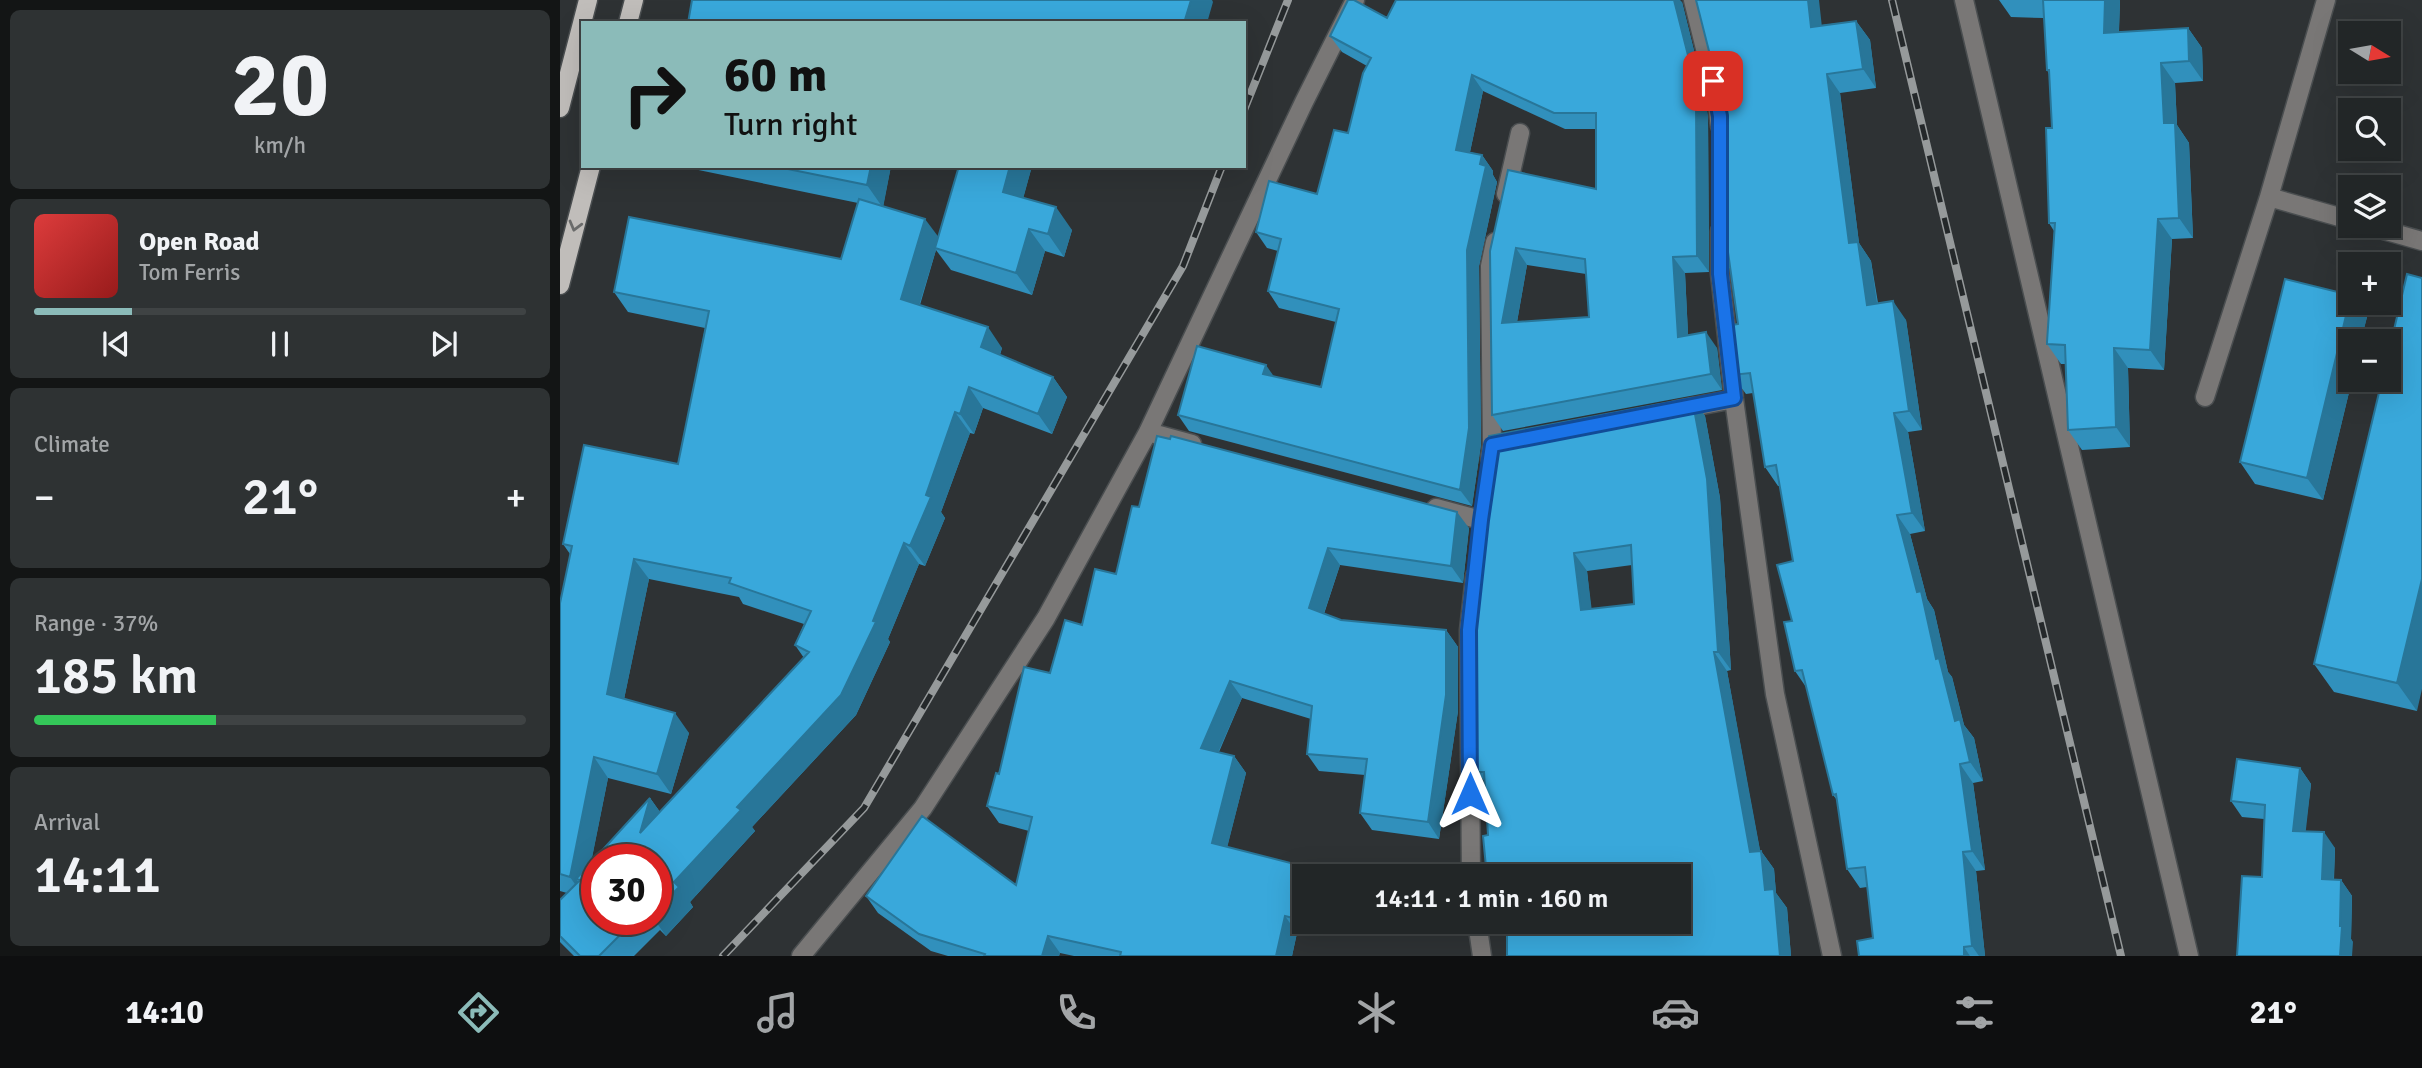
<!DOCTYPE html>
<meta charset="utf-8">
<style>
body{margin:0;font-family:Signika,sans-serif;background:#2e3233;color:#f1f3f6;height:100vh;display:flex;flex-direction:column;font-size:26px;white-space:nowrap}
*{box-sizing:border-box;margin:0}
p{font-size:23px;color:#a2a5a7}
.icon{flex:none;width:38px;height:38px;fill:none;stroke:currentColor;stroke-width:2;stroke-linecap:round;stroke-linejoin:round}
.map{position:relative;flex:1;overflow:hidden}
.drawer{display:flex;flex-direction:column;gap:10px;padding:10px;background:#131515;width:560px}
.drawer>*{flex:none}
.guide{position:absolute;left:21px;top:21px;width:665px;height:147px;border-radius:0px;box-shadow:0 7px 28px #0002,0 0 0 2px #3f4344;background:#8bbbb9;color:#111;overflow:hidden}
.needle{width:46px;rotate:101deg}
.buttons{position:absolute;left:1778px;top:21px;display:grid;gap:14px}
.buttons a{display:grid;place-items:center;width:63px;height:63px;border-radius:0px;background:#222627;box-shadow:0 7px 28px #0002,0 0 0 2px #3f4344;font-size:35px}
.speed{position:absolute;left:21px;top:844px;display:flex;gap:14px;font-size:35px;font-weight:700;text-align:center}
.speed>*{display:grid;place-content:center;width:91px;height:91px;border-radius:50%;background:#222627;box-shadow:0 7px 28px #0002,0 0 0 2px #3f4344;line-height:1}
.speed .limit{border:10px solid #d22;background:#fff;color:#111}
.pin{position:absolute;display:grid;place-items:center;width:60px;height:60px;color:#fff;margin:-30px;border-radius:14px;box-shadow:0 4px 10px #0006}
.me{position:absolute;width:77px;margin:-38px;rotate:0deg;stroke-linejoin:round;filter:drop-shadow(0 0 5px #0008)}
.turn{display:flex;align-items:center;gap:24px;height:147px;padding:0 28px;font-size:32px}
.turn .icon{width:91px;height:91px;stroke-width:2.5}
.turn b{display:block;font-size:49px;line-height:60px}
.big{font-size:52px;font-weight:600;line-height:1.1}
.drawer .card{flex:1;display:flex;flex-direction:column;justify-content:center;gap:10px;min-width:0;padding:0 24px;border-radius:10px;background:#2e3233}
.drawer .dial{align-items:center;gap:0}
.dial b{font-size:91px;line-height:1}
.song{display:flex;align-items:center;gap:21px}
.cover{width:84px;height:84px;border-radius:10px;background:linear-gradient(135deg,hsl(0 70% 55%),hsl(0 70% 35%))}
.played{height:7px;border-radius:4px;background:linear-gradient(90deg,#8bbbb9 20%,#3f4344 20%)}
.keys{display:flex;justify-content:space-around;direction:ltr}
.heat{display:flex;justify-content:space-between;align-items:center;font-size:38px;direction:ltr}
.charge{height:10px;border-radius:5px;background:linear-gradient(90deg,#34c759 37%,#3f4344 0)}
.trip{position:absolute;left:732px;top:864px;width:399px;height:70px;border-radius:0px;background:#222627;box-shadow:0 7px 28px #0002,0 0 0 2px #3f4344;font-weight:600;line-height:70px;text-align:center}
.tab-bar{display:flex;height:112px;justify-content:space-around;align-items:center;background:#0e0f10;color:#a2a5a7}
.tab-bar .icon{width:49px;height:49px}
.tab-bar .active{color:#8bbbb9}
.tab-bar b{font-size:32px;color:#f1f3f6}
main{display:flex;flex:1;min-height:0}
.map>svg:first-child{display:block}
.lines{fill:none;stroke-linecap:round;stroke-linejoin:round}
.minor-casing{stroke:#4a4e50;stroke-width:21}
.major-casing{stroke:#4a4e50;stroke-width:21}
.minor{stroke:#797776;stroke-width:18}
.major{stroke:#c0bdba;stroke-width:18}
.rail-casing{stroke:#969a9b;stroke-width:8}
.rail{stroke:#24282a;stroke-width:5;stroke-dasharray:16;stroke-linecap:butt}
.wall{fill:#3190bc;fill-rule:evenodd}
.shaded-wall{fill:#287699}
.building{fill:#39a8db;stroke:#287699;stroke-width:2;fill-rule:evenodd}
.oneway{stroke:#6a6b6b}
.route-casing{stroke:#114b97;stroke-width:18}
.route{stroke:#1a73e8;stroke-width:12}
</style>
<main>
<section class="drawer">
<div class="card dial"><b>20</b><p>km/h</p></div>
<div class="card">
<div class="song"><i class="cover"></i><div><b>Open Road</b><p>Tom Ferris</p></div></div>
<div class="played"></div>
<div class="keys"><svg class="icon" aria-label="previous" viewBox="0 0 24 24"><path d="M18 5L8 12l10 7zM5 5v14"/></svg><svg class="icon" aria-label="pause" viewBox="0 0 24 24"><path d="M8 5v14M16 5v14"/></svg><svg class="icon" aria-label="next" viewBox="0 0 24 24"><path d="M6 5l10 7-10 7zM19 5v14"/></svg></div>
</div>
<div class="card"><p>Climate</p>
<div class="heat"><a>−</a><b class="big">21°</b><a>+</a></div>
</div>
<div class="card"><p>Range · 37%</p><b class="big">185 km</b><div class="charge"></div></div>
<div class="card"><p>Arrival</p><b class="big">14:11</b></div>
</section>
<div class="map">
<svg width="1862" height="956" viewBox="0 0 1862 956">
<rect width="100%" height="100%" fill="#2e3234"/>
<g class="lines">
<defs>
<path id="minor" d="M1133,0L1153,81L1160,126
M1404,0L1629,956
M946,194L960,133
M1709,197L1790,220
M1809,226L1862,241
M1160,231V274L1174,399L1215,694L1272,956
M1645,397L1709,197L1766,0
M1116,410L1174,399
M588,432L632,444
M930,458L932,445L930,266L935,242
M876,508L921,520
M911,877L909,630L915,576
M917,922L922,956
M241,956L363,808L486,618L588,432L744,102L795,0"/>
<path id="major" d="M68,23L74,0
M0,108L28,0
M0,285L31,166"/>
</defs>
<!-- minor casing -->
<use href="#minor" class="minor-casing"/>
<!-- major casing -->
<use href="#major" class="major-casing"/>
<!-- minor -->
<use href="#minor" class="minor"/>
<!-- major -->
<use href="#major" class="major"/>
<defs>
<path id="rail" d="M1332,0L1561,956
M684,110L728,0
M163,956L304,808L623,266L662,166"/>
</defs>
<!-- rail casing -->
<use href="#rail" class="rail-casing"/>
<!-- rail -->
<use href="#rail" class="rail"/>
</g>
<!-- wall -->
<path class="wall" d="M1439,0H1560L1559,32L1628,28L1642,48L1643,81L1615,83L1617,125L1629,143L1633,238L1612,239L1604,370L1568,368L1570,447L1522,450L1508,430L1506,364H1501L1487,344L1494,231L1489,223L1492,128L1489,74L1487,70L1484,18L1451,17Z
M1122,2L1142,83L1148,117L1149,272L1125,273L1128,335L1157,348L1162,390L943,431L932,415L930,251L1036,189V129H1005L923,91L910,152L922,155L933,171V175L937,182L919,266L921,444L912,506L629,431L618,415L714,377L761,387L776,322L719,308L708,291L718,251L707,248L696,232L757,194L788,133L807,66L782,52L770,36L827,18ZM967,265L1026,274L1029,317L957,322Z
M1296,21L1310,40L1316,88L1280,93L1299,243L1311,261L1318,303L1346,320L1362,430L1348,432L1365,531L1350,534L1367,599L1374,610L1388,672L1392,677L1404,725L1414,738L1423,781L1413,783L1425,870L1416,871L1425,956H1299L1313,938L1307,887L1300,888L1287,869L1277,800L1273,795L1246,687L1235,671L1232,621L1233,561L1220,486H1218L1205,467L1193,393L1186,394L1172,375L1178,324L1171,270L1158,253L1157,95L1151,59L1262,25Z
M119,166H331L323,206L378,237L399,166H472L463,198L512,230L504,257L485,251L472,295L391,270L376,250L360,305L442,348L440,355L493,377L507,397L492,434L423,408L414,434L410,433L381,512L385,518L365,566L359,564L328,639L330,642L296,715L192,827L195,831L130,902L133,907L106,936L100,930L74,956H14L0,942V900L7,893L0,891V603L10,554L3,544L118,464L145,328L68,312L54,292L281,259L298,203ZM89,579L179,597L183,604L244,624L235,645L244,658L100,812L90,798L31,862L48,778L111,794L129,733L64,699ZM96,859V919H37Z
M1790,303H1797L1807,317L1790,380H1792L1763,500L1695,484L1680,462Z
M1822,380L1857,711L1774,692L1754,664Z
M1132,398L1145,416L1160,498L1171,670L1167,671L1190,798L1200,851H1201L1214,869L1216,893L1227,908L1231,956H947V922H943H1118V877H927L923,836L928,835L925,782L917,772L908,678V630L916,631L910,584L929,436ZM1072,565L1074,604L1031,609L1027,571Z
M579,507L909,528L903,583L780,565L764,614L781,620L886,630L898,647V711L879,839L812,830L800,813L805,775L759,771L747,754L751,719L682,698L659,752L674,756L686,773L667,847L750,868L757,877H744V922H753L749,936L737,933L732,956H514L500,953L499,956H388L371,951L318,913L306,896L456,885L469,831L439,823L427,806L439,774L490,673L556,574Z
M1740,768L1751,784L1745,831L1775,848L1774,880H1781L1792,896L1791,939L1793,942L1702,877L1704,819L1682,817L1671,801Z"/>
<!-- shaded-wall -->
<path class="shaded-wall" d="M631,0H652L653,2L647,23H624Z
M1114,0H1120L1122,2L1142,83L1148,117L1149,272L1137,256Z
M1248,0H1259L1264,46L1251,27Z
M1545,0H1560L1558,53L1544,33Z
M1296,21L1310,40L1316,88L1303,69Z
M1628,28L1642,48L1643,81L1629,61Z
M1601,63L1615,83L1617,125L1629,143L1633,238L1619,218L1604,123Z
M1267,74L1280,93L1299,243L1311,261L1320,324L1307,305L1289,243Z
M912,75L923,91L907,166L896,150Z
M922,155L933,171V175L937,182L919,266L921,444L912,506L900,490L907,250Z
M311,166H331L323,208L307,185Z
M450,166H472L459,214L443,192Z
M496,207L512,230L504,257L488,234Z
M365,219L380,239L375,248L376,250L355,319L341,299Z
M1598,219L1612,239L1604,370L1590,350Z
M469,229L485,251L472,295L456,273Z
M956,248L967,265L954,339L942,323Z
M1113,257L1125,273L1129,353L1118,337Z
M1790,299V303H1797L1807,317L1801,341H1790V380H1792L1763,500L1747,478Z
M1333,301L1346,320L1362,430L1349,411Z
M428,327L442,348L435,368L421,347Z
M1146,332L1157,348L1162,390L1151,374Z
M1554,348L1568,368L1570,447L1556,427Z
M706,365L717,381L703,374Z
M493,377L507,397L492,434L478,414Z
M409,387L423,408L414,434L400,414Z
M1132,398L1145,416L1160,498L1171,670L1158,652Z
M395,412L410,433L381,512L385,518L365,566L350,546L366,495Z
M1334,413L1348,432L1365,531L1352,513Z
M897,512L909,528L903,583L891,566Z
M1337,515L1350,534L1367,599L1374,610L1388,672L1392,677L1404,725L1414,738L1423,781L1410,762L1395,721L1357,592Z
M344,543L359,564L328,639L330,642L296,715L192,827L195,831L130,902L133,907L106,936L94,919H96V911L114,882L177,807L313,621Z
M768,548L780,565L760,625L749,608Z
M1014,553L1027,571L1034,628L1021,610Z
M74,559L89,579L61,714L47,694Z
M1862,579V689L1857,711L1837,683Z
M886,630L898,647V711L879,839L868,822Z
M1154,652L1167,671L1203,866L1201,851L1214,869L1216,893L1227,908L1231,956H1220L1205,890L1190,852Z
M670,681L682,698L653,764L641,748Z
M115,713L129,733L111,794L97,774Z
M674,756L686,773L664,860L652,843Z
M34,757L48,778L26,888L20,880L16,879L25,892L24,897L10,877Z
M1400,764L1413,783L1425,870L1412,851Z
M1740,768L1751,784L1744,847L1733,831Z
M90,798L105,819L80,833Z
M1764,832L1775,848L1773,895L1762,879Z
M1403,852L1416,871L1425,956H1419L1412,946Z
M750,868L757,877H748Z
M1781,880L1792,896L1791,939L1793,942L1792,956H1780V926Z
M744,894V922H753L749,936L737,919Z
M725,916L737,933L732,956H716Z
M488,936L500,953L499,956H482Z
M1404,947L1410,956H1404Z"/>
<!-- building -->
<path class="building" d="M132,0H631L624,23H346L341,21L340,23H128Z
M788,0H794L827,18L836,0H1114L1131,67L1136,101L1137,256L1113,257L1118,337L1146,332L1151,374L932,415L930,251L948,170L1036,189V113H994L912,75L896,150L922,155L920,164L926,166L907,250L909,428L900,490L618,415L637,346L706,365L703,374L761,387L779,309L708,291L721,239L696,232L709,181L757,194L774,130L788,133L803,73L811,58L770,36ZM956,248L1025,259L1029,317L942,323Z
M1136,0H1248L1251,27L1296,21L1303,69L1267,74L1289,243L1298,242L1307,305L1333,301L1349,411L1334,413L1352,513L1337,515L1357,592L1361,591L1376,659L1379,658L1395,721L1400,719L1410,762L1400,764L1412,851L1403,852L1412,946L1404,947V956H1299L1297,941L1313,938L1305,867L1287,869L1276,794L1273,795L1242,670L1235,671L1224,622L1232,621L1217,565L1233,561L1216,465L1205,467L1190,373L1172,375L1167,326L1178,324L1168,252L1158,253L1157,95L1151,59Z
M1483,0H1545L1544,33L1628,28L1629,61L1601,63L1604,123H1615L1619,218L1598,219L1590,350L1554,348L1556,427L1508,430L1505,345L1487,344V342L1495,223H1489L1486,128H1492L1489,70H1487Z
M213,166H311L307,185Z
M399,166H450L443,192L496,207L488,234L469,229L456,273L375,248Z
M299,199L365,219L341,299L428,327L421,347L493,377L478,414L409,387L400,414L395,412L366,495L371,497L350,546L344,543L313,621L316,622L281,695L177,807L181,810L114,882L119,887L96,911V859H37V919H76L39,956H20L0,936V900L20,880L16,879L90,798L80,833L249,652L235,645L251,611L169,583L171,578L74,559L47,694L115,713L97,774L34,757L10,877L0,874V603L12,546L3,544L24,445L118,464L149,311L54,292L69,217L281,259Z
M1847,274L1862,278V579L1837,683L1754,664L1822,380H1829V351Z
M1725,279L1790,295V299L1747,478L1680,462Z
M1132,398L1147,479L1158,652H1154L1190,852L1201,851L1205,890L1214,889L1220,956H947V922H1118V877H927L923,836L928,835L924,772H917L908,678V630L916,631L910,584L929,436ZM1071,545L1074,604L1021,610L1014,553Z
M597,436L610,439L611,436L897,512L891,566L768,548L749,608L781,620L886,630V695L868,822L800,813L807,759L747,754L752,706L670,681L641,748L674,756L652,843L750,868L748,877H744V894L737,919L725,916L716,956H560L561,952L488,936L482,956H424L425,954L359,934L306,896L362,816L456,885L472,817L427,806L436,773L439,774L464,667L490,673L505,620L522,625L535,569L556,574L572,506L579,507Z
M1677,759L1740,768L1733,831L1764,832L1762,879L1781,880L1780,926H1782L1780,956H1677L1682,876L1702,877L1705,805L1671,801Z"/>
<!-- one-way arrows -->
<defs><path id="oneway-chevron" d="M-2-3.5L2.5 0L-2 3.5" fill="none" stroke-width="1.6" stroke-linecap="round" stroke-linejoin="round" transform="scale(1.75)"/></defs>
<use class="oneway" href="#oneway-chevron" transform="translate(15 226) rotate(105)"/>
<g class="lines">
<defs>
<path id="route" d="M910,794L909,630L921,520L932,445L1174,398L1160,274V116L1153,81"/>
</defs>
<!-- route casing -->
<use href="#route" class="route-casing"/>
<!-- route -->
<use href="#route" class="route"/>
</g>
</svg>
<div class="buttons">
<a><svg class="needle" viewBox="-14 -14 28 28"><path d="M0-13l5 13h-10z" fill="#e53935"/><path d="M0 13l5-13h-10z" fill="#a2a5a7"/></svg></a>
<a><svg class="icon" aria-label="search" viewBox="0 0 24 24"><circle cx="10" cy="10" r="6"/><path d="M15 15l6 6"/></svg></a>
<a><svg class="icon" aria-label="layers" viewBox="0 0 24 24"><path d="M12 4l9 5-9 5-9-5zM3 14l9 5 9-5"/></svg></a>
<a>+</a>
<a>−</a>
</div>
<div class="speed"><div class="limit">30</div></div>
<div class="pin" style="left:1153px;top:81px;background:#d93025"><svg class="icon" aria-label="arrive" viewBox="0 0 24 24"><path d="M6 21V4h12l-3 4 3 4H6"/></svg></div>
<svg class="me" style="left:910px;top:794px" viewBox="-20 -20 40 40"><path d="M0-17L14 15 0 8-14 15z" fill="#1a73e8" stroke="#fff" stroke-width="4"/></svg>
<div class="trip">14:11 · 1 min · 160 m</div>
<div class="guide">
<div class="turn"><svg class="icon" aria-label="right" viewBox="0 0 24 24"><path d="M7 20v-9h11M14 6l5 5-5 5"/></svg><div><b>60 m</b>Turn right</div></div>
</div>
</div>
</main>
<nav class="tab-bar">
<b>14:10</b>
<svg class="icon active" aria-label="directions" viewBox="0 0 24 24"><path d="M12 3l9 9-9 9-9-9zM9 14v-3h6M13 9l2 2-2 2"/></svg>
<svg class="icon" aria-label="music" viewBox="0 0 24 24"><path d="M9 18V5l10-2v13"/><circle cx="6" cy="18" r="3"/><circle cx="16" cy="16" r="3"/></svg>
<svg class="icon" aria-label="phone" viewBox="0 0 24 24"><path d="M5 4h4l2 5-3 2q2 4 5 5l2-3 5 2v4C11 20 4 13 5 4z"/></svg>
<svg class="icon" aria-label="climate" viewBox="0 0 24 24"><path d="M12 3v18M4 7l16 10M4 17L20 7"/></svg>
<svg class="icon" aria-label="car" viewBox="0 0 24 24"><path d="M5 17H2v-5l4-1 3-4h7l3 4 3 1v5h-3M9 17h6M6 11h13"/><circle cx="7" cy="17" r="2"/><circle cx="17" cy="17" r="2"/></svg>
<svg class="icon" aria-label="filters" viewBox="0 0 24 24"><path d="M4 7h16M4 17h16"/><circle cx="9" cy="7" r="2"/><circle cx="15" cy="17" r="2"/></svg>
<b>21°</b>
</nav>
